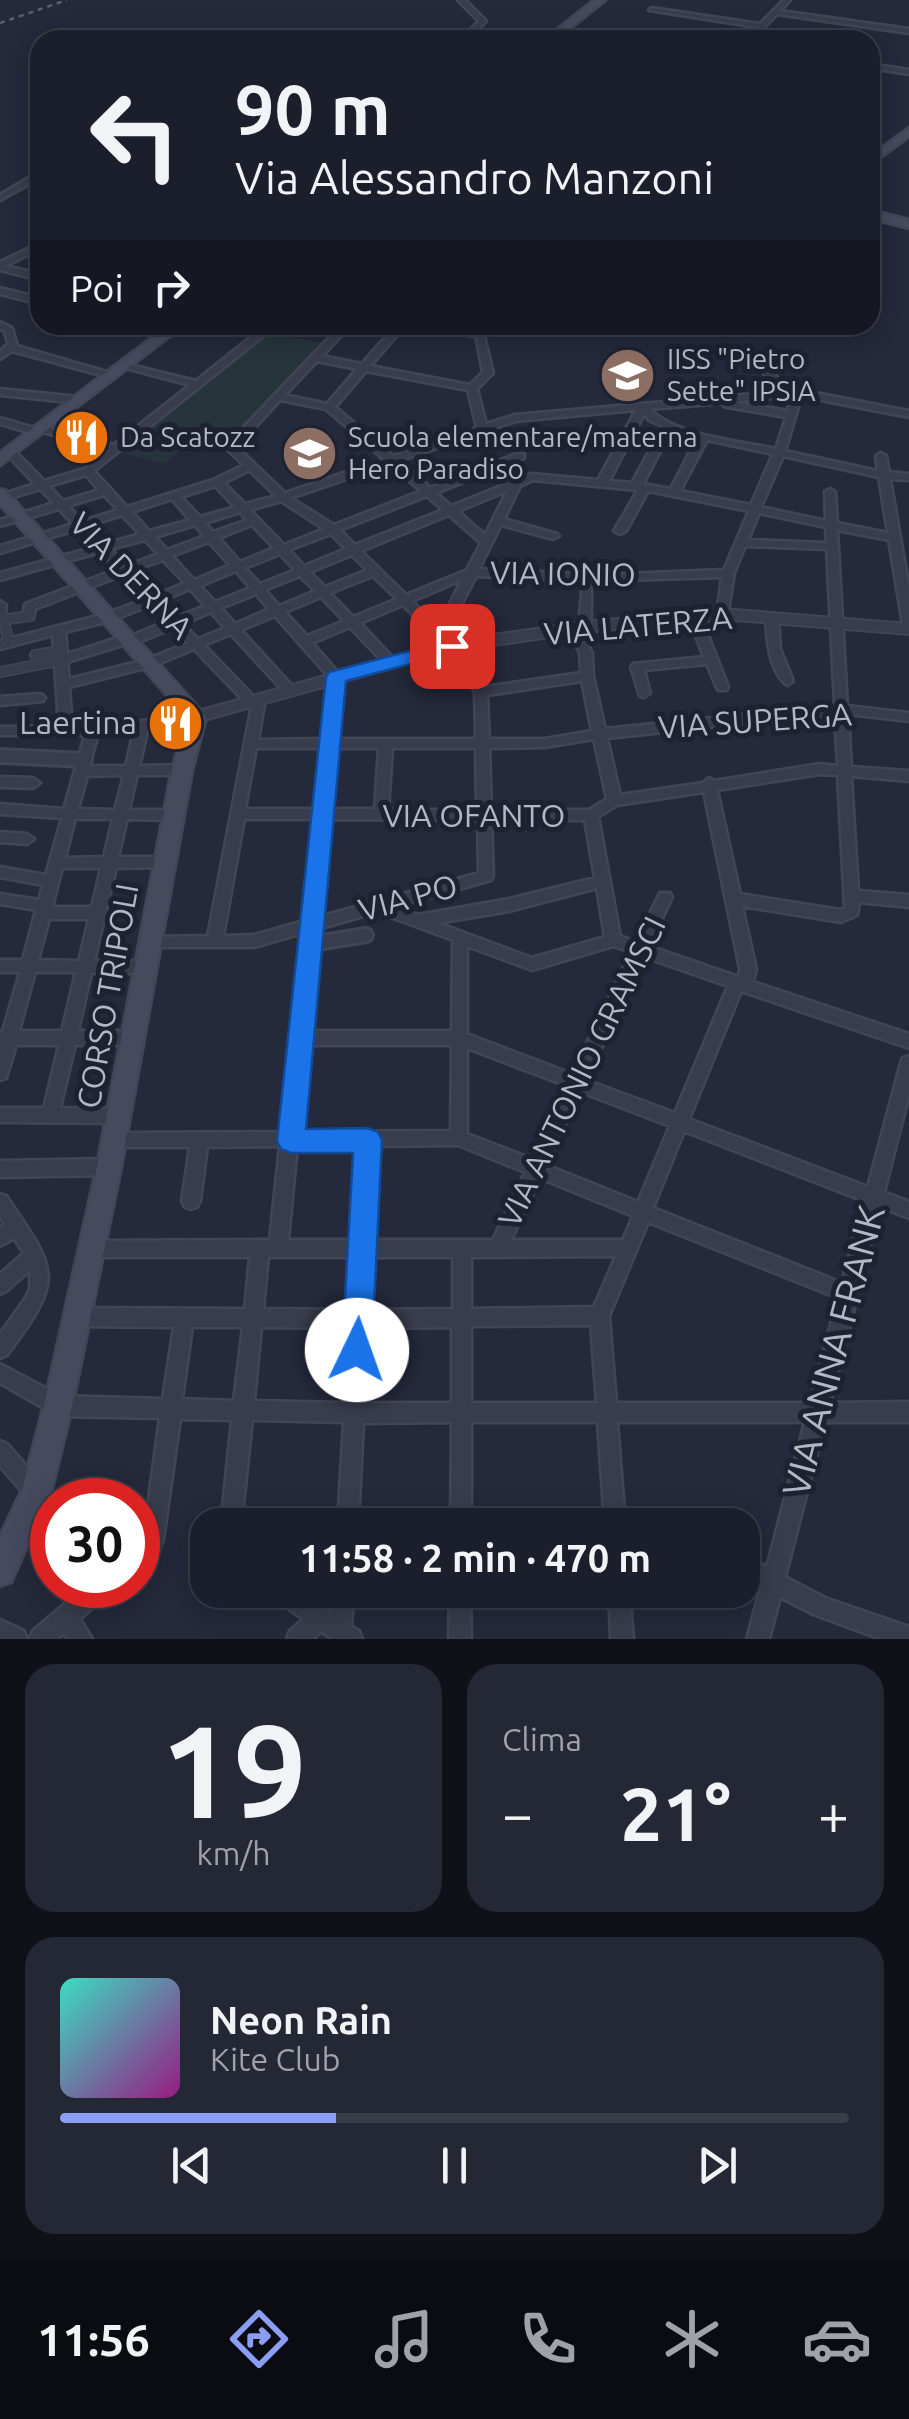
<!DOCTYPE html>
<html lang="it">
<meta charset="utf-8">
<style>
body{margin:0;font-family:Ubuntu,sans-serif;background:#242734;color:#f1f3f6;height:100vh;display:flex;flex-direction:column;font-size:38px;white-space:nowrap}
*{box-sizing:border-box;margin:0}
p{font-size:32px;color:#a0a2a9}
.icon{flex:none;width:55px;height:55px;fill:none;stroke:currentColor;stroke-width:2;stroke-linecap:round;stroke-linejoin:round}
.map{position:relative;height:1639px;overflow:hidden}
.sheet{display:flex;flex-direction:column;gap:25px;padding:25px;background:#0f1118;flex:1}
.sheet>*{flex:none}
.guide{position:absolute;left:30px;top:30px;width:850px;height:305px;border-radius:30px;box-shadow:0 5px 25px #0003,0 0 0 2px #393d48;background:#1b1f2c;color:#f1f3f6;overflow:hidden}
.speed{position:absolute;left:30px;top:1478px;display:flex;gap:20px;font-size:50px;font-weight:700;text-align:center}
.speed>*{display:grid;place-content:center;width:130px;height:130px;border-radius:50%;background:#1b1f2c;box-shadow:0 5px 25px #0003,0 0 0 2px #393d48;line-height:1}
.speed .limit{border:15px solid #d22;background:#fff;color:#111}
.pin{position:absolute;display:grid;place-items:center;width:85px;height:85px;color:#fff;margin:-42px;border-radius:20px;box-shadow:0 5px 15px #0006}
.me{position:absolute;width:110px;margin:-55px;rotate:3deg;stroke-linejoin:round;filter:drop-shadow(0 0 8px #0008)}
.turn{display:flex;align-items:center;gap:35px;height:210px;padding:0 40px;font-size:45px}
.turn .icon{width:130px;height:130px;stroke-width:2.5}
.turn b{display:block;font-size:70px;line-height:85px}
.then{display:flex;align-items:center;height:95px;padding:0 40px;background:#0003;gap:20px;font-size:38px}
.big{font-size:75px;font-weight:700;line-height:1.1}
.sheet .widget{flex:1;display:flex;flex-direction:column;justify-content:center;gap:15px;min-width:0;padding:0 35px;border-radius:30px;background:#242734}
.sheet .dial{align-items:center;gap:0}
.dial b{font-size:130px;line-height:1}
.song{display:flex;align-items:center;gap:30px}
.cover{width:120px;height:120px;border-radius:15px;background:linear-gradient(135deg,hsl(170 70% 55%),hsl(310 70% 35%))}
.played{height:10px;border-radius:5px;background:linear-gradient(90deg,#8b9ef4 35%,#393d48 35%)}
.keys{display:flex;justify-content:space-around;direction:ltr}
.heat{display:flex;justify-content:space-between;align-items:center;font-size:55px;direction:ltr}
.sheet .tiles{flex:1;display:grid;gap:25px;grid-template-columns:1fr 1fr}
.widget:last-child{grid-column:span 2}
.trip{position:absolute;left:190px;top:1508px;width:570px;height:100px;border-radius:30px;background:#1b1f2c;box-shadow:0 5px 25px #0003,0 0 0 2px #393d48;font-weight:700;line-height:100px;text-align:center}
.tab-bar{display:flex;height:160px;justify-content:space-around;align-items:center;background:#0b0c12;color:#a0a2a9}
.tab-bar .icon{width:70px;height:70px}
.tab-bar .current{color:#8b9ef4}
.tab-bar b{font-size:45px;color:#f1f3f6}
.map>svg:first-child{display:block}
.green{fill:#26353c}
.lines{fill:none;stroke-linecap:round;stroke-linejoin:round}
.pedestrian-far1-casing{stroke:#414554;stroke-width:12}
.pedestrian-casing{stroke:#414554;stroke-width:18}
.minor-casing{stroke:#414554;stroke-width:5}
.tertiary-casing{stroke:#414554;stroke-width:4}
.secondary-casing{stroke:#414554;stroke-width:5}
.pedestrian-far1{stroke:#383c4c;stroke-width:9}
.pedestrian{stroke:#383c4c;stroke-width:12}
.minor{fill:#383c4c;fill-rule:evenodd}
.tertiary{fill:#383c4c;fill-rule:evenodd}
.secondary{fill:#464a5e;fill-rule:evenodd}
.rail{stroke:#5a5f72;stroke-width:2.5;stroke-dasharray:5 5;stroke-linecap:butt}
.route{fill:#1a73e8;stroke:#114b97;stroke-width:2.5}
.labels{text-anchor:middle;stroke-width:10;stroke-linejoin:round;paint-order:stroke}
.far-poi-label{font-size:28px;fill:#b3b7c7;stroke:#1d2130;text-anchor:start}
.street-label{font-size:32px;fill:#b3b7c7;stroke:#1d2130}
.poi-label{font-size:32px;fill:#b3b7c7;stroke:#1d2130;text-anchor:end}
.near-street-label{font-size:38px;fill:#b3b7c7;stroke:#1d2130}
</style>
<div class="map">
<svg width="909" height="1639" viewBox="0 0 909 1639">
<rect width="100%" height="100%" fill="#24293b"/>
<!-- green -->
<path class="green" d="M269,333L325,343L221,448L152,428Z
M139,434L185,446L164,464L118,451Z"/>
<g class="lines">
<defs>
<path id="pedestrian-far1" d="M1,610L9,643
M2,620L29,616
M35,655L61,651
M0,672L61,660"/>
<path id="pedestrian" d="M0,756L85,760
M311,944L366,935"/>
<path id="minor" d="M458,0H465L486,21L468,40H461L479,21Z
M784,0H790L780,11L909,29V33L777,14L752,40H745L757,27L649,10L652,8L760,24Z
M870,64L909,70V74L870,68Z
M37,173H40V178L0,200V195Z
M40,243V249L5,266L40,274V280L0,270V262Z
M0,288L40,298V304L0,294Z
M0,322L12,328L17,346L117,375L112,378L12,351L0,359V351L8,344L5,331L0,329Z
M132,325H148L172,333L167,336Z
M266,325H277L94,471L127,507L213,480L244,465L227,449V445L341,325H351L322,356L362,364L396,325H406L370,366L470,385L483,372L476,336L423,328L418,325H440L483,332L493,373L477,389L486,424L515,415L779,392L752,359L757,356L760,357L789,391L800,390L909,411V417L800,396L793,397L799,404L785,451L878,471L876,456L881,453L886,456L889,472L909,474V480L890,479L909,589V628L903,624L889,540L837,530L847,706L909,713V721L848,714L851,767L909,771V781L851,776L858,891L909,895V907L859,902L857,915L841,922L742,906L756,969L753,982L909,1034V1048L741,991L689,1119L868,1187L901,1063L903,1058L909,1056V1094L884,1192L909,1202V1218L880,1207L830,1403L909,1402V1422H825L785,1577L825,1598L909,1627V1639H881L813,1614L780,1597L769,1639H747L761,1587L742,1577V1555L767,1567L805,1422H617L625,1525H605L598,1422H471V1525H451L452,1422L363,1423L358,1525H338L344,1422L252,1420L241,1525H221L232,1420L180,1419L163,1540C159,1551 149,1560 138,1564V1540L144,1535L160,1418L58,1416L0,1383V1364L60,1396L163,1399L174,1327L75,1326L68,1323L66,1317L68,1311L75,1308L245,1309L250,1257H90L84,1255L81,1249L84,1243L90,1241L270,1240L280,1146L207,1147L200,1201L197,1207L191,1209L185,1207L182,1201L190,1147H114L108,1145L106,1140L108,1135L114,1133L282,1132L303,933L254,947H148L146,943L148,939L153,937L208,936L252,705L247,704L194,649L153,666L69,687L72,726H107L197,713L203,717L197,721L148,728L139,766L182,765L189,770L182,775H137L129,810H175L182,815L175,820L127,819L118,857H165L170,858L172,862L170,866L165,867L116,868L94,961H148L153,963L156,967L153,971L148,973H91L78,1031H134L140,1033L142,1038L140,1043L134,1045H75L60,1108L119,1109L125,1111L127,1116L125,1121L119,1123L0,1122V1108H44L59,1045H16L6,1078L0,1080V1032L3,1031L20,972H0V960H23L36,910L0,904V894L39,900L43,885L0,877V867L46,875L62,818L0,814V804L64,809L85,735H0V727L59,726L53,635L0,649V641L105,614L145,599L123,575L35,609L33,619H25L23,616L25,604L117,569L101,552L0,580V573L95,547L78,529L0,553V546L73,524L59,509L0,526V520L54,503L40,489L0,501V495L35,484L5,452L10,449L14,450L44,481L84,469L108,450L43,432L38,435L0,424V418L37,429L42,426L114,445L190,385L122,367V363L196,381ZM317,361L357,369L327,404L285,395ZM366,371L468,390L477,428L393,456L335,407ZM783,397L789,404L788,411L732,402ZM280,400L326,409L384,459L285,493L237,447ZM723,403L724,406L727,407L786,417L776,449C740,441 675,436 650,409ZM636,410L598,480L532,474L513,479L511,482L451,506L436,493L524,458V454H516L430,488L399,461L516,421ZM644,414L649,420L663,426L632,483L609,481ZM671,430L697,438L671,489L643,484ZM707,440L773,454L751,505L680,491ZM783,456L879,477L888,533L837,523L835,492L830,489L825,492L826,521L761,507ZM390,464L421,491L334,525L291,498ZM249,470L276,496L245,504L224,483ZM86,475L99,490L63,501L49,486ZM533,480L638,490L614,531L620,534L626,531L648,491L749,511L724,570L599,575L479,569L501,525L553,539L559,536L557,534L504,519L520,486ZM215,486L235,507L200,517L181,497ZM507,491L485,535L458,511ZM104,495L118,510L83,521L68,506ZM427,496L443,510L355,545L340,530ZM172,499L190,520L149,531L132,512ZM281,501L324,529L284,545L250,510ZM240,512L247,520L213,532L205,523ZM759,513L826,527L827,543L748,540ZM122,515L140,534L105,544L88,526ZM449,515L481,543L467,570L406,595L361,551ZM195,525L204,536L167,550L155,537ZM252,525L274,548L240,562L219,538ZM331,534L346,549L304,566L289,550ZM145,540L158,554L126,566L111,549ZM209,542L230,565L194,580L172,556ZM745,546L827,549L835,705L605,729L593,676L592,653L578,626H570L568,629L580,653L581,673L484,687L455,643L446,634L476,576L583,581L579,627L585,631L591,627V581L722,577L717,614L723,618L727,617L734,573ZM280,554L295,570L260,584L245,568ZM352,555L367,570L325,587L310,572ZM163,560L185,583L155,595L132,571ZM236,571L250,588L215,602L200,586ZM300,576L315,591L279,606L265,590ZM373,576L397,599L353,617L330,593ZM462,580L438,627L412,601ZM190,589L205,606L177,617L161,601ZM256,594L269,609L235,624L221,608ZM321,597L344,621L307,636L285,612ZM151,605L167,621L131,636H124L67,654L65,632L113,620ZM403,605L447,649L475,692L476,739H336L342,677L312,643L350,627L385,664H393L395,661L393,658L360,623ZM211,612L225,628L198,639L183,624ZM275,616L330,678L323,739L258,740L265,699L259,695L254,697L204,645L231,634L285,693H293L295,690L293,687L241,630ZM173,628L188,643L145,660L69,679L67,662L126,644H134ZM582,681L592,731L545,739H489L487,695ZM835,714L838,766L820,764L714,781L709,778L703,783L620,795L607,738ZM134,730L126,766H89L98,734ZM594,739L607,799L589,810H491L489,748L545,747ZM256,748H322L316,809H245ZM335,748H379L375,809H329ZM392,748H476L477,810H388ZM820,774L838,775L845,908L840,910L740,894L717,790ZM124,775L115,810L78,809L87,776ZM704,792L740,969L739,977L649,946L672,897L670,893H660L636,942L620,936L598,817L617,805ZM75,819H113L104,857L65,858ZM244,819H315L304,921L254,935L223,936ZM328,819L478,820L479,873L319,917ZM491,820H585L595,878L509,899L418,915L395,907L491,880L493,876ZM62,868H101L92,907H52ZM597,888L605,937L532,958L438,923L509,911ZM377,912L453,940L452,1031H308L318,929ZM49,919H89L79,961L38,960ZM467,946L532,970L613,946L631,952L572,1074L467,1034ZM644,957L728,986L675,1113L586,1080ZM35,972H76L62,1031H19ZM307,1045H452L451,1131L298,1132ZM467,1048L567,1086L532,1159L467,1134ZM581,1092L670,1126L638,1202L546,1165ZM684,1131L864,1201L842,1283L653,1208ZM458,1145L525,1172L493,1240H372L376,1146ZM297,1146H359L354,1240H288ZM540,1178L633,1216L623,1240H511ZM648,1222L838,1298L810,1403H616L609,1316ZM616,1256L594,1307L471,1309V1257ZM268,1257H353L350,1310L263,1309ZM371,1257H453V1309L368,1310ZM591,1325L597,1403H471V1326ZM192,1327H243L234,1401L182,1399ZM261,1327L349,1328L345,1403L254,1401ZM452,1327V1403H364L368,1328Z
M0,389L79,397L84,400L79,403L0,395Z
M0,601L6,605L5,613H0Z
M694,611L700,615L728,687L726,690H718L707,664L644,670L650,693L644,697L640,696L631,667L633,664L704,657L688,615Z
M772,614L778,618L780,649L793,681L787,685C769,671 767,640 766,618Z
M39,694L43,695L45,698L43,701L0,705V697Z
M0,777L33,778L40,783L33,788L0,787Z
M0,832L27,834L34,839L27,844L0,842Z
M109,1159L115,1162L117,1167L115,1172L109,1175L0,1177V1161Z
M0,1194L6,1196C59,1273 64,1278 7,1355L0,1358V1334L25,1299L30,1289V1270L6,1291L0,1294V1274L24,1253L14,1238L0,1246V1228L5,1224L0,1217Z
M0,1441L7,1444L43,1485L46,1492L43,1499L36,1502L29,1499L0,1466Z
M87,1585H113L110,1592L80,1619L92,1639H68L64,1633L57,1639H30L33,1631Z
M269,1590H297L331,1613L334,1590H354L351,1626L359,1631L362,1639H332L321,1631L313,1639H287L290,1631L303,1619L272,1597Z
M450,1590H470L471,1639H449Z
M609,1590H629L633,1639H611Z
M0,1620L24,1631L27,1639H0Z"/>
<path id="tertiary" d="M723,609L909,624V634L723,619L585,632L452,651L197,722L189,717L191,713L451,641L585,622Z"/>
<path id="secondary" d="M595,0H605L555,40H544Z
M909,128V136L870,165V157Z
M870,210L909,220V228L870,218Z
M169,325H184L0,465V453Z
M0,489L6,491L206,717L192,770L121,1167L72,1406L51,1492L11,1582L0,1586V1537L22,1490L44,1406L97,1167L172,770L187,718L0,504Z"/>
</defs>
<!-- pedestrian-far1 casing -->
<use href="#pedestrian-far1" class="pedestrian-far1-casing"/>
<!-- pedestrian casing -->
<use href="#pedestrian" class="pedestrian-casing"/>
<!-- minor casing -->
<use href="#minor" class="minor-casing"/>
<!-- tertiary casing -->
<use href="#tertiary" class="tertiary-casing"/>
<!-- secondary casing -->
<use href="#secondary" class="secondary-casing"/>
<!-- pedestrian-far1 -->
<use href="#pedestrian-far1" class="pedestrian-far1"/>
<!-- pedestrian -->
<use href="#pedestrian" class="pedestrian"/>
<!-- minor -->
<use href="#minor" class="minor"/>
<!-- tertiary -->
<use href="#tertiary" class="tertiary"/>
<!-- secondary -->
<use href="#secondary" class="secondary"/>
<!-- rail -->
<path class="rail" d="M0,23L67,0"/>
</g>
<!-- route -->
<path class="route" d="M452,640L462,646L459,651L346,681L306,1129L368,1128L378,1132L382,1140L372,1350L368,1361L357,1366L346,1361L342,1350L353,1153H291L281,1149L277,1141L326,677L329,672Z"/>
<!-- icons -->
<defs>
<symbol id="school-disc" viewBox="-11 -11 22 22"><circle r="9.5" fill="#8d6e63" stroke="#1d2130"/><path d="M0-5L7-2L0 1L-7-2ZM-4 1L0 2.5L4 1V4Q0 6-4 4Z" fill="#fff"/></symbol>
<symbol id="restaurant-disc" viewBox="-11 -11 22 22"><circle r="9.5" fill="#e8710a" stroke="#1d2130"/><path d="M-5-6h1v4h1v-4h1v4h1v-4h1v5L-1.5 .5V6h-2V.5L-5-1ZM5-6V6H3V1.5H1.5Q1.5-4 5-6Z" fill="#fff"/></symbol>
</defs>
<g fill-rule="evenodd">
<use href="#school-disc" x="596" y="344" width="63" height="63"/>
<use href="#restaurant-disc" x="50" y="406" width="63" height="63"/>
<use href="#school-disc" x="278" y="422" width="63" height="63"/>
<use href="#restaurant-disc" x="144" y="692" width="63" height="63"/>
</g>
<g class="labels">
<!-- far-poi labels -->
<g class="far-poi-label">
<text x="667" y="369">IISS "Pietro<tspan x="667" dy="32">Sette" IPSIA</tspan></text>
<text x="120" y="447">Da Scatozz</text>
<text x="348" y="447">Scuola elementare/materna<tspan x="348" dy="32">Hero Paradiso</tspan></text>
</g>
<!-- street labels -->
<g class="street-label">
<text transform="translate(563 574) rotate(1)" y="11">VIA IONIO</text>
<text transform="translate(131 576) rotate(46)" y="11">VIA DERNA</text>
<text transform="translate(638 626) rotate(-5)" y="11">VIA LATERZA</text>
<text transform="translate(755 721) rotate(-4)" y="11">VIA SUPERGA</text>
<text x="474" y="827">VIA OFANTO</text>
<text transform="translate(408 898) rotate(-15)" y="11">VIA PO</text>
<text transform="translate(108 996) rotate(-80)" y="11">CORSO TRIPOLI</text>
<text transform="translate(582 1072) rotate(-64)" y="11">VIA ANTONIO GRAMSCI</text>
</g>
<!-- poi labels -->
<g class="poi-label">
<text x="137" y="734">Laertina</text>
</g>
<!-- near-street labels -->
<g class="near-street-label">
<text transform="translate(834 1351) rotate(-75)" y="13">VIA ANNA FRANK</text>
</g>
</g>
</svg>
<div class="speed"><div class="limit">30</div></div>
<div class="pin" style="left:452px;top:646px;background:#d93025"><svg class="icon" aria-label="arrive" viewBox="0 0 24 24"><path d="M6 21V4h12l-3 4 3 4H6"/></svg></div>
<svg class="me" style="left:357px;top:1350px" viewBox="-20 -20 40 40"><circle r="19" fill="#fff"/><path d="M0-13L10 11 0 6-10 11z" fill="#1a73e8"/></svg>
<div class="trip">11:58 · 2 min · 470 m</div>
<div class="guide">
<div class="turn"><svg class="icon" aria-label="left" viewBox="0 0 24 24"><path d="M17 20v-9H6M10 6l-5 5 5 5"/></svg><div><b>90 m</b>Via Alessandro Manzoni</div></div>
<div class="then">Poi<svg class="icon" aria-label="right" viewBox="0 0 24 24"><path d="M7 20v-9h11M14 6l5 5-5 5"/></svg></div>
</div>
</div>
<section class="sheet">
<div class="tiles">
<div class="widget dial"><b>19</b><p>km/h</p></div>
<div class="widget"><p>Clima</p>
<div class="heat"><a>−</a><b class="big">21°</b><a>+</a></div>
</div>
<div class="widget">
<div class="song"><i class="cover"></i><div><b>Neon Rain</b><p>Kite Club</p></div></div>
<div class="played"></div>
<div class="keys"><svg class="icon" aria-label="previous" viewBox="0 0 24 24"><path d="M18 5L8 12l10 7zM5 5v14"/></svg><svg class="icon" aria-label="pause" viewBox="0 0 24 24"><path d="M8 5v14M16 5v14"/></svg><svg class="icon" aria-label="next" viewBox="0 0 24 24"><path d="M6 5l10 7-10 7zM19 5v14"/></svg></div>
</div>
</div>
</section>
<nav class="tab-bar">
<b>11:56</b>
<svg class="icon current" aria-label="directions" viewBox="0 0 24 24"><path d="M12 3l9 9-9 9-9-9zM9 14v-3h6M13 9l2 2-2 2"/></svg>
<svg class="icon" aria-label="music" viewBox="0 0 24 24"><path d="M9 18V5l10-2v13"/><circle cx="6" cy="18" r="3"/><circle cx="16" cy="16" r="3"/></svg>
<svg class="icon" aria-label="phone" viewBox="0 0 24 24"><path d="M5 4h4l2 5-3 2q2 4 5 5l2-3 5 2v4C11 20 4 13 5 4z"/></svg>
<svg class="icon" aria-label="climate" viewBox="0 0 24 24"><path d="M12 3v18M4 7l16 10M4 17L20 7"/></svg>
<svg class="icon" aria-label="car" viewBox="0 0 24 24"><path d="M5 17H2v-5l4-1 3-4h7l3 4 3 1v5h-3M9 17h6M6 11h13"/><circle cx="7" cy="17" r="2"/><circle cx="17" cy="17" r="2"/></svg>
</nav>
